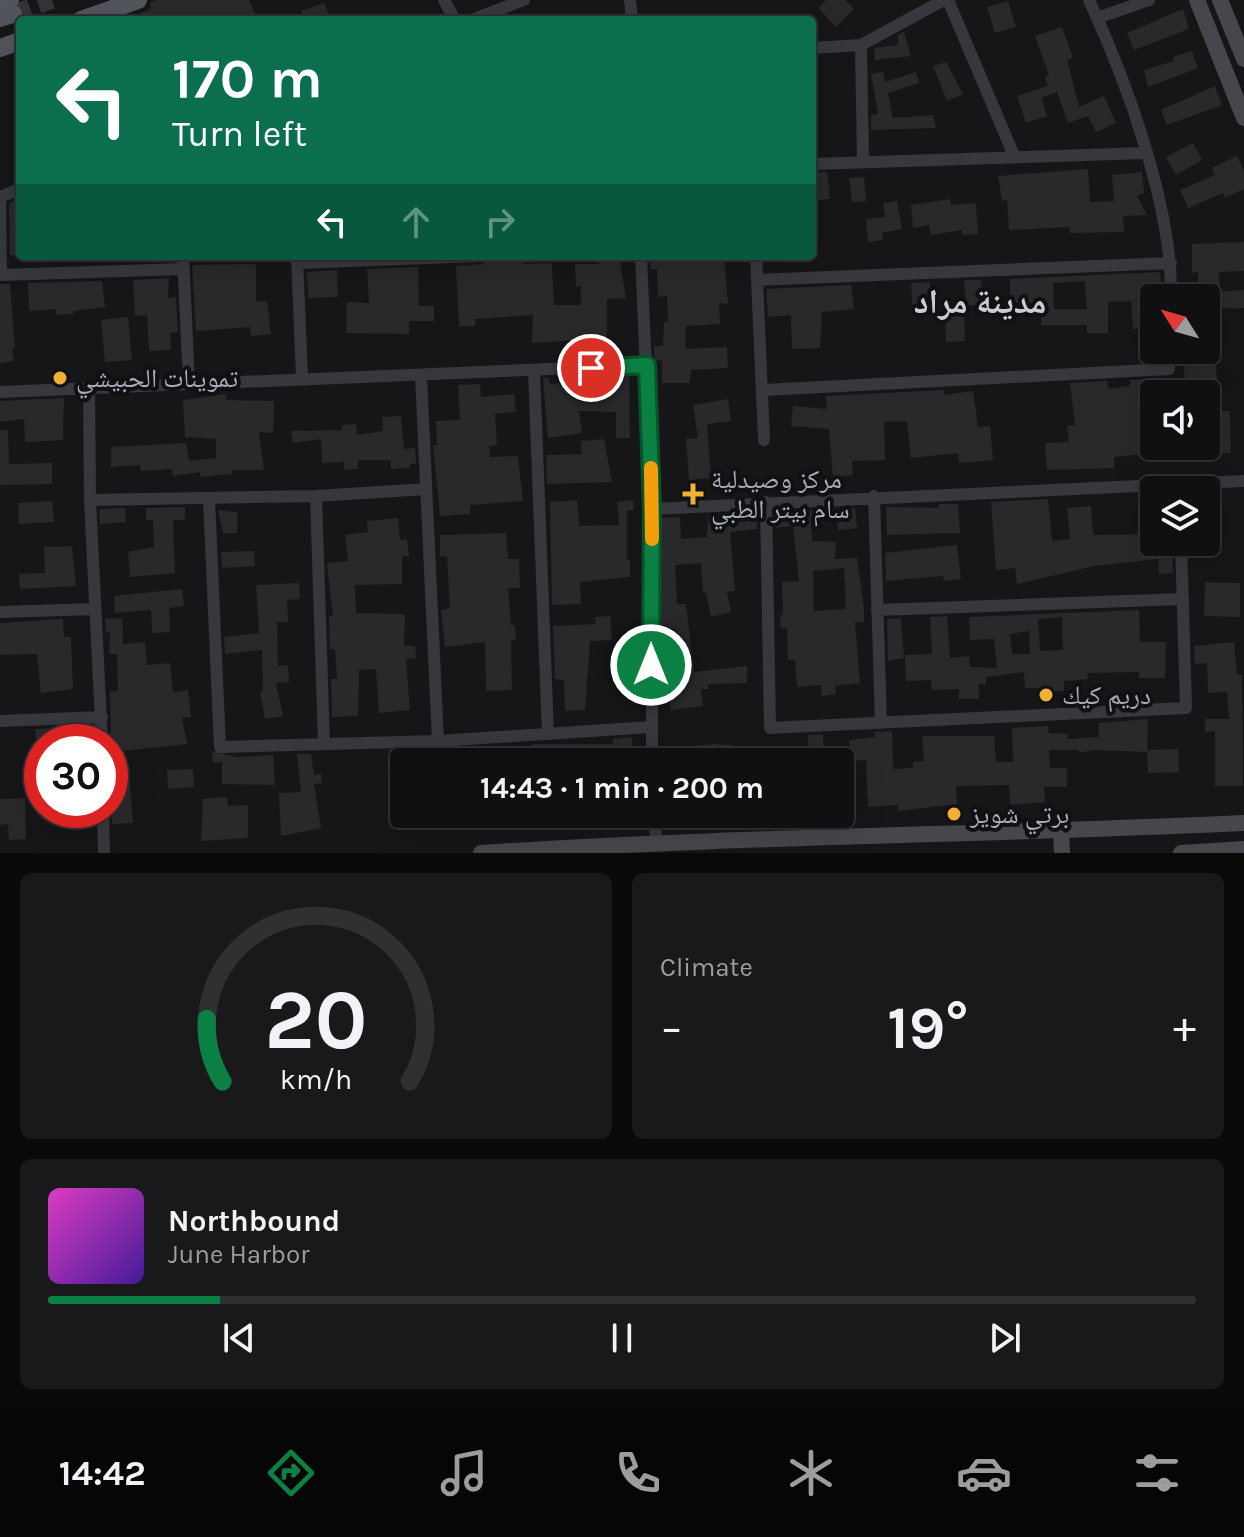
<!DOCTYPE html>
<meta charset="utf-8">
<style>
body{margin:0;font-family:Karla,"Noto Naskh Arabic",sans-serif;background:#19191b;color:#f1f3f6;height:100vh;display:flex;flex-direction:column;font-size:30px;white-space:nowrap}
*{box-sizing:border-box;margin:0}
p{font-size:26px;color:#9c9d9f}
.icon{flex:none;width:44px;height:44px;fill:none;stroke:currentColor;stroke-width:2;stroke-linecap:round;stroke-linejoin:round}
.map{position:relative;height:853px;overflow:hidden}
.drawer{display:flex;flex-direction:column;gap:20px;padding:20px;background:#09090a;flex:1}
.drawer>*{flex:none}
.top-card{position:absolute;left:16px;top:16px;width:800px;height:244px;border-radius:8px;box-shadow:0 8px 32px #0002,0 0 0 2px #303032;background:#0b6e4f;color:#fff;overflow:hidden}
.needle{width:52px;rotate:307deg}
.controls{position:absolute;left:1140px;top:284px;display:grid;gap:16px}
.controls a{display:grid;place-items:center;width:80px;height:80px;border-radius:8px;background:#101012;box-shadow:0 8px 32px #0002,0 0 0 2px #303032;font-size:40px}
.speed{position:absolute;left:24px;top:724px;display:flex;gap:16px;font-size:40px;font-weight:700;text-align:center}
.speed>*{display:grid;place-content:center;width:104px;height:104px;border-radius:50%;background:#101012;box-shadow:0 8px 32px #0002,0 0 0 2px #303032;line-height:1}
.speed .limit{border:12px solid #d22;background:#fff;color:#111}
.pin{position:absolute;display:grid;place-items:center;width:68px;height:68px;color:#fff;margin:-34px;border:4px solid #fff;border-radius:50%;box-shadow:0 2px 8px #0007}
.me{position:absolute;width:88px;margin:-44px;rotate:0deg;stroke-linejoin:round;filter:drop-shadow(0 0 6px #0008)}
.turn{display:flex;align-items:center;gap:28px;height:168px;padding:0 24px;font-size:36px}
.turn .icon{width:104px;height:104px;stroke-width:2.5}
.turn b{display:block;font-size:56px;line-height:68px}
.lanes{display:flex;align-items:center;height:76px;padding:0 24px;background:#0003;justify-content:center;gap:40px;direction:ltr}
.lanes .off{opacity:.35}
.big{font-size:60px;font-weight:700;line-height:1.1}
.drawer .card{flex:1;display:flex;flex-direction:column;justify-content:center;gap:12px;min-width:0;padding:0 28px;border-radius:12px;background:#19191b}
.drawer .dial{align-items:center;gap:0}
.dial svg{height:208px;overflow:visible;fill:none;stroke:#303032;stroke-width:7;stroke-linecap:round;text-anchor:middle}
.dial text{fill:#f1f3f6;stroke:none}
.song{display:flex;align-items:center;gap:24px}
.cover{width:96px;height:96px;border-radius:12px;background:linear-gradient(135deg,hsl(310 70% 55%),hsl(260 70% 35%))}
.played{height:8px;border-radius:4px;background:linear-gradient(90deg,#0b8043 15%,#303032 15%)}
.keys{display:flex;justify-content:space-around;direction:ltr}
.heat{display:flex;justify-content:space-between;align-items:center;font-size:44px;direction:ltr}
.drawer .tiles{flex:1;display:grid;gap:20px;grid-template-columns:1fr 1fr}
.card:last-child{grid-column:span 2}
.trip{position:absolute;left:390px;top:748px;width:464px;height:80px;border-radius:8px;background:#101012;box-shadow:0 8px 32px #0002,0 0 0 2px #303032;font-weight:700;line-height:80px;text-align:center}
.tabs{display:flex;height:128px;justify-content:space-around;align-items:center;background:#060607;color:#9c9d9f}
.tabs .icon{width:56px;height:56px}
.tabs .on{color:#0b8043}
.tabs b{font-size:36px;color:#f1f3f6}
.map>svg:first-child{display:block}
.building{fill:#29292c;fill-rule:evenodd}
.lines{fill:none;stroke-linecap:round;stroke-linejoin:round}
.primary-tunnel{stroke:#333438;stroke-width:18;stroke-dasharray:18 9;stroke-linecap:butt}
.street{stroke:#37383d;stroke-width:12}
.secondary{stroke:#45474d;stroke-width:16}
.primary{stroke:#53555c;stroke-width:18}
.route-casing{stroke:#07532c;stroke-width:20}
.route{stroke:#0b8043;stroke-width:14}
.slow{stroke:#f59e0b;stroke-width:14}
.poi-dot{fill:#f2b134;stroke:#111113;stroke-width:3}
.labels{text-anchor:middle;stroke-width:8;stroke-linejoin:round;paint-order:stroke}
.poi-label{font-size:26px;fill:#a8adb8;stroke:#111113;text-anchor:start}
.district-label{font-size:34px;font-weight:bold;fill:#c9ccd4;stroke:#111113}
</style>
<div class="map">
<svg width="1244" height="853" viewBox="0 0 1244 853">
<rect width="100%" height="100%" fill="#161618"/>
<!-- building -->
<path class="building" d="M157,0H249L258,20H124L151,9L150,2Z
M826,0H845L854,9L836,27L818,8Z
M1008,1L1016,27L995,33L987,7Z
M324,3L331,20H305L301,11Z
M1183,9L1189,29L1134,50L1127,33Z
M1062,27L1073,58L1067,60L1079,107L1104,96L1116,123L1096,132L1088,116L1068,123L1057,92L1041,98L1047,116L1026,123L1017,96L1048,86L1045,77L1049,75L1035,36Z
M904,32L911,56L875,60L874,48L898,45V35Z
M1192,51L1198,68L1148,87L1144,70L1174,61L1173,57Z
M946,62L963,94L947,101L933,66Z
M883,72L885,82L916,72L919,83L888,93L893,118L933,115L936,128L871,130V115L878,114L871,74Z
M1215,86L1222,105L1167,125L1161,110Z
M1193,143L1202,160L1176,175L1166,157Z
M1237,156L1244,171V189L1225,198L1223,193L1188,208L1180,190L1215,175L1212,168Z
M1088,169L1090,202L1114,201L1112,175L1142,172L1144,193L1137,196L1147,215L1123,216L1124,232L1070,233V227L1009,230L1007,200L1002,201L998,176Z
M827,172L830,199L813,201L812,173Z
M864,177L866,201L852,202L849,178Z
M950,199L951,205L976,203L978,234L962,235V230L931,235L929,225L913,228L911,205Z
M14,201L16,214H20L19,255H10L9,203Z
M897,201L902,229L882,233L883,240L868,242L866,219L885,217L883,203Z
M1244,242V271L1219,272L1220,292L1244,290V308L1206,309V298H1198V272L1192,273V244Z
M488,256H523V264L552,263L554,305H581V286L576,287L575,264H599L598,256H619L626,298L607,299V338L532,343L533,315L475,319V326H459L456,266L483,264Z
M650,256H724L728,304L719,303L720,324L686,326L685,345L686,349L727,347L728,368L691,370L690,383H662V361L655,360L654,346H663L664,322H668L667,296L658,297L657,269H651Z
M256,264V302L267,301L271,334L251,336L250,327L196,331L192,265Z
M418,267L419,306H434V321H409V334L346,333L347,302L369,303L367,269Z
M337,270L338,297L308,298L307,272Z
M1160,272L1161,288H1153L1154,327L1133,329L1131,301L1108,302V333H1087V325H1041L1042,304L1010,302V279ZM1085,281L1087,309H1054L1053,283Z
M169,278L168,298L176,297L178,332L170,333L171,350L149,351L147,315L135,316L133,280Z
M964,280H981L983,304L966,306Z
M102,281L105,307L73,311V314L56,315V309L29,311L28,283Z
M930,282V304L912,305L911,283Z
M0,284H10L15,349H12L14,361L0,363Z
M851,285L854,309L822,312L820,348L792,349L791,315L768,317L766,289Z
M964,315L965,341L946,342L945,316Z
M128,317L132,360L105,362L101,320Z
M1215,358L1220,411H1230L1231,453L1206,454V394H1167L1166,380L1185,379L1183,362Z
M629,375L630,438H616V412L579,411L582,433L548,438L543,378H549L550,384L588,381V376Z
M1147,379L1154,453L1114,457V468L1047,470L1045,443L1069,442L1067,426L1075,425L1070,383L1107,381L1108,389L1130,386V380Z
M480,384L481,397L514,394L516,412L495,414L497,445L489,446L490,457L518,456L523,501L470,505V514L440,516L433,445H437L436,421L460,420L458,385Z
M944,390V395L973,391L978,427L990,426L993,460L959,463L958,453L911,458L907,421L884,422L885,460L852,461L853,475L833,477L829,429L791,426L793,406L827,409L826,396Z
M226,394V400L274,401L273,433L259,432L264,470H232V474L200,477V472L173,476L172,469L141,471L140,465L111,467V447L186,443L189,461L216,458V439L185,437L183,400Z
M64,398L63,440L25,442L24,419L0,422V401Z
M728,399L731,421L707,424L711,478L689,480L686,439L698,438L693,405Z
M401,416L404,449L415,448L416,464H410V468L391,469V460H358V469L344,470V462L322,463L321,439L293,443L291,431L342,430V425L356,424L357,435L383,431L382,417Z
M0,430H8L9,464L52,463V484L0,485Z
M604,439L612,482L547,484L546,455L582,454L581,441Z
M1169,446H1195V460H1169Z
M1048,499L1052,541L1070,539L1067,508L1091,506L1093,535L1154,534V542H1172L1173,573L1159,574L1158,559L1094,566L1017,584L1015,568L996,570L991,502Z
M577,500L579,526L619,525L617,502L633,500L634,510H627V560H630V577L580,582L581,604L552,605L550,502Z
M52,501L54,522L19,524L18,503Z
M939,504H958L960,533L887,535L886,507L939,508Z
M185,507V520H173L175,573L130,577L128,552L154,547L153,520H146V508Z
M125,508L126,522L100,524L99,509Z
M855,508L857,528L838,530L837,515L811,517L812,541L836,542L835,559L857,558L864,608V622H855L860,683L835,686L836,694L822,696L821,685L797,687L795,660H788L787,628L781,629L780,615H783L782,582L799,581L793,526L775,528V512ZM844,568L846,609L814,611L813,571Z
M218,510L237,512V533H223Z
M757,513V529L730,532L735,591L727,592L731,612L711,617L706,593H703L701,563L675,565L677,604H686L694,672L747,666V683L708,684V689H701L703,706L671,710L668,690H664V673H679L675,629H661V518L680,517L681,539L707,537L708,515Z
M398,518L400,540L407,539L409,556H402V584L355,585L356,613L405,614L404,646H415L416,658L406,659L410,710L379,713L376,669L359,670L358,716L332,717L331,679H337L335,649H330L329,616H333L327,563L348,561L345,535L368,532L367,521Z
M506,533L508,559H519L520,588H508L511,625H515L516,640H511L512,690L486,691L485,642L445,647L441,610L450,608L447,557L440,556V535Z
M957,545L961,579L944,581L943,576L886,581L885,553Z
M72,546L76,586L20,589L19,574L45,573L44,547Z
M254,551L255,566L222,568L221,552Z
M1205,582L1240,583V617L1204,616Z
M299,583L300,599L287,600L288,622H277L278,666L288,665L289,682L276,683L283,716L265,719L260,692L263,691L262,650L225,654L224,637L259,633L256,585Z
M182,589L184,606L169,608L170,632L152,633L151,610L115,613L114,596Z
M1139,610L1140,642H1166L1165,678H1139V672L1087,673L1088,679L1064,681V691H1049V688H1025L1024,672L986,677V685L979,684V699H959V689L932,690L931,680L906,681L905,655L932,654L930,617L947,616L950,658L969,656L970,667L997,668L994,639L970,640L969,617ZM1062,617L1063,650L1040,651L1038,619ZM1029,631L1030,654H1012L1010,634Z
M610,616L612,640L590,641L585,710L565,711L564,680L555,679L553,626L596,624L595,617Z
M122,618L123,644L145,642L147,665L170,663L173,692L188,690L191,717L182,718L187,744L121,751L123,784H130L133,823L112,824L110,691H118L117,654H109L110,632H106L105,619Z
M901,618L904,658L888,661L887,619Z
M63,619L64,637H71L73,689L41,693L37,654L0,655V623Z
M1234,642L1237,675H1242L1243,786H1215V731L1205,732V719H1229L1227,692L1208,693L1207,663L1195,664L1194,646Z
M1148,719L1147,752L1093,750L1079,753V750H1049L1050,768H1067V787H1044L1045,802L1010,805L1009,785L956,786L957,804L898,811V805L868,807L866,760L851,761L849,740L875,737V732L892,731L893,769L913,768V762L924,761L922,736H994L996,762H1013L1012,728L1048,726L1049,733L1068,734L1067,739L1099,737V723Z
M81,727L83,740L65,742L64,736L36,739L35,729Z
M823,734L824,762H809L808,735Z
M632,737L633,762H534L532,744H613V739Z
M713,744L733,745L732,762H713V759L661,762V749Z
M500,746V754L468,757V762H416V751Z
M1178,749L1179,772L1148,773L1147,750Z
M212,751L236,757L273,755L275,785L222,784V762L213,763Z
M297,754H311L314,775L321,774L322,783L314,784L321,828L281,836L279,793L301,792Z
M193,769L194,787L168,789L167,770Z
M227,797L228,806L248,805V838L201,841L203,799Z
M25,798L26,839L9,840L8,824L0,825V799Z
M436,814H473V823L437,827Z"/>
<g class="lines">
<!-- primary-tunnel -->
<path class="primary-tunnel" d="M13,14L52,0"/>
<!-- street -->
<path class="street" d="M444,0L455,20
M630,0L632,20
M948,0L1015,158
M1089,0C1127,82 1173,208 1171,298
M1097,18L1149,0
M471,20L524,0
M861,45L863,161
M812,48L861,45L944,0
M812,164L1146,153
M20,189L0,197L1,275L184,269
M183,256L189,382
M297,256L302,378
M641,256L652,509V762
M756,256L764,440
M297,263L479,256
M757,280L1171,263
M534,371L548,734
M421,376L438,741
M89,387L90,500L102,742
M764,390L1169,369L1170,350
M0,392L647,365
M316,496L324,744
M874,496L881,723
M209,499L220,747L438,741L651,727
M90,500L316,496L426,489
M766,502L770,728L1186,708L1181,542
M652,509L1244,481
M877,610L1183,599
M0,612L95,609
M0,721L102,717
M103,810L104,853
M655,814L656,841"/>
<!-- secondary -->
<path class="secondary" d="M1197,0L1244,118
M1220,0L1244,59
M1061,832L1062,853
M481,853C735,836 990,835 1244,823
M1181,853L1244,849"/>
<!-- primary -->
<path class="primary" d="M0,6L10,0
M0,18L13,14
M81,20L138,0
M0,48L20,41"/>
</g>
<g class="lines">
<defs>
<path id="route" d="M591,368L647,365L652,509L651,665"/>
</defs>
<!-- route casing -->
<use href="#route" class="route-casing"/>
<!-- route -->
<use href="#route" class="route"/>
<!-- slow -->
<path class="slow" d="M651,468L652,539"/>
</g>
<!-- markers -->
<g class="poi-dot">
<circle cx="60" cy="378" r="8"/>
<path d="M689 482h8v8h8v8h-8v8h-8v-8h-8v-8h8z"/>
<circle cx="1046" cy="695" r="8"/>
<circle cx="954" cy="814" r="8"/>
</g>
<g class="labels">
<!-- poi labels -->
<g class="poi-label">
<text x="76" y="387">تموينات الحبيشي</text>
<text x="711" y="488">مركز وصيدلية<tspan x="711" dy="30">سام بيتر الطبي</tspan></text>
<text x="1062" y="704">دريم كيك</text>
<text x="970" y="823">برتي شويز</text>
</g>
<!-- district labels -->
<g class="district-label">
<text x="980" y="313">مدينة مراد</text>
</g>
</g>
</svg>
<div class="controls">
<a><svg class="needle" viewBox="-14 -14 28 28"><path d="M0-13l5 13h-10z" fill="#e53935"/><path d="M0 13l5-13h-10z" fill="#9c9d9f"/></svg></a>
<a><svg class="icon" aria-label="sound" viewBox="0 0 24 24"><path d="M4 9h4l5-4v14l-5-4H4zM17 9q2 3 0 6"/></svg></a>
<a><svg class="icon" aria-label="layers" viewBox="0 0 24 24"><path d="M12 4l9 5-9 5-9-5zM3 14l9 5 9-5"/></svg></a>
</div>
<div class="speed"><div class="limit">30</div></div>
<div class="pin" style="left:591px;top:368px;background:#d93025"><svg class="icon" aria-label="arrive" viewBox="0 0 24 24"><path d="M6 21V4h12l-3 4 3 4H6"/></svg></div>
<svg class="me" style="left:651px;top:665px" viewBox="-20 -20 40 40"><circle r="17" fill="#0b8043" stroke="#fff" stroke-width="3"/><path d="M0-11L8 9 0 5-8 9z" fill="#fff"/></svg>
<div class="trip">14:43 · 1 min · 200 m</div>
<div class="top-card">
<div class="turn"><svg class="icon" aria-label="left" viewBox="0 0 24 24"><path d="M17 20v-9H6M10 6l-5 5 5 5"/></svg><div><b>170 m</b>Turn left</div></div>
<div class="lanes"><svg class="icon" aria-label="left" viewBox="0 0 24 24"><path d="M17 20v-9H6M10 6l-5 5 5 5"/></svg><svg class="icon off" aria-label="ahead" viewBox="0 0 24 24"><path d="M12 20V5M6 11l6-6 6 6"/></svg><svg class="icon off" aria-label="right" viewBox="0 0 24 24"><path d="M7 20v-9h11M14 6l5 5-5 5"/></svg></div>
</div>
</div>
<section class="drawer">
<div class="tiles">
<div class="card dial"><svg viewBox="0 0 100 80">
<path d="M14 69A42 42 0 1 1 86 69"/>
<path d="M14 69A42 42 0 0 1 8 45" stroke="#0b8043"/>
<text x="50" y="56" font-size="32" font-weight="700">20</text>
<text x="50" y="72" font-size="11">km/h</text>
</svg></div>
<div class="card"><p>Climate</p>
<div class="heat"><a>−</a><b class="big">19°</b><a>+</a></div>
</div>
<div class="card">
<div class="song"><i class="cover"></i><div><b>Northbound</b><p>June Harbor</p></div></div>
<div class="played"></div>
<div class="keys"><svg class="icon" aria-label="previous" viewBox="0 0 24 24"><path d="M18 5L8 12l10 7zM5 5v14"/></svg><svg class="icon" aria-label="pause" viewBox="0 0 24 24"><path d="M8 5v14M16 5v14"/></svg><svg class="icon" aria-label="next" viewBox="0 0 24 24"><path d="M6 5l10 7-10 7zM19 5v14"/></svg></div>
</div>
</div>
</section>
<nav class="tabs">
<b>14:42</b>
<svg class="icon on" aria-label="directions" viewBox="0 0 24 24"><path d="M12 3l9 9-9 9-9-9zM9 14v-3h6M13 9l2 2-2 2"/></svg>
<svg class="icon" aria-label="music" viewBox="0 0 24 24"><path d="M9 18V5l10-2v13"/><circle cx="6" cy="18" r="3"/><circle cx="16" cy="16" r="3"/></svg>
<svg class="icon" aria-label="phone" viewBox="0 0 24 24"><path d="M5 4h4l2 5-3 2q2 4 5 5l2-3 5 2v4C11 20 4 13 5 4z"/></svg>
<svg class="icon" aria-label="climate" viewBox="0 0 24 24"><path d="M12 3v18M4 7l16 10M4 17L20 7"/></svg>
<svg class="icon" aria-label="car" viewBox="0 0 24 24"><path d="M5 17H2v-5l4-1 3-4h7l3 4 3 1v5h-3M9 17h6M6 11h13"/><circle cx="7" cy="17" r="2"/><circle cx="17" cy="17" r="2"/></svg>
<svg class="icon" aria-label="filters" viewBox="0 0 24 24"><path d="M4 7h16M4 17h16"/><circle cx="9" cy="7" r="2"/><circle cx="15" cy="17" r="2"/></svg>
</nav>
